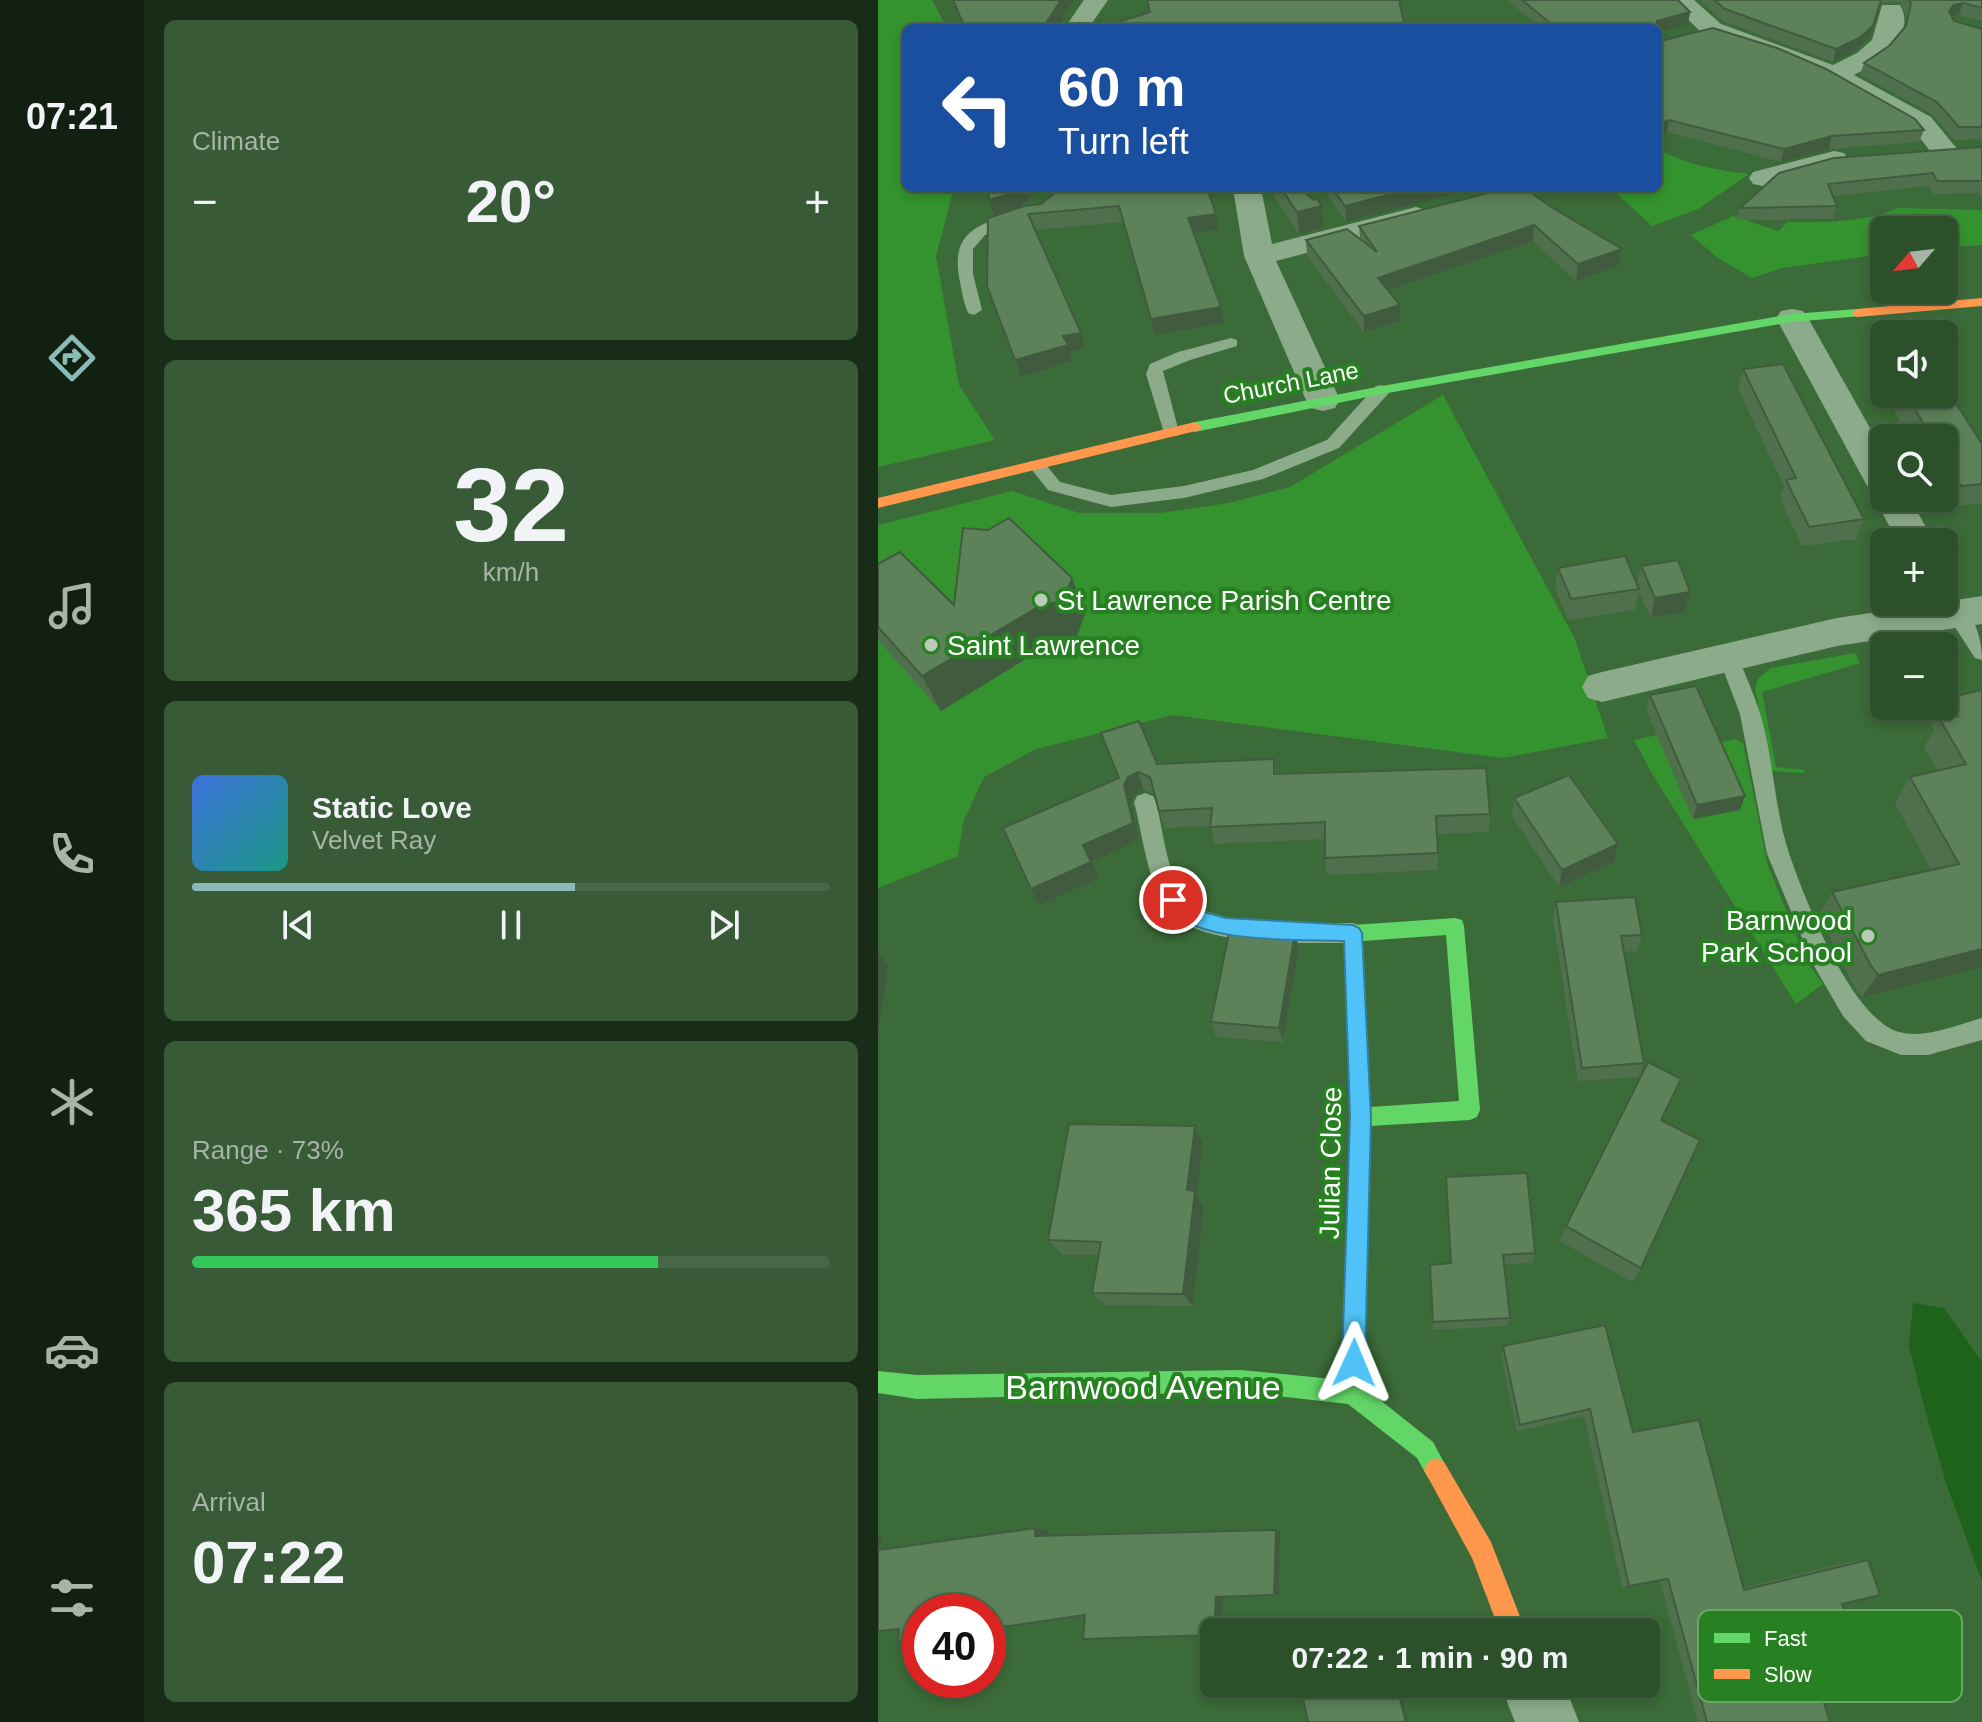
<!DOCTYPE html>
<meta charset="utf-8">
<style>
body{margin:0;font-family:Arial,sans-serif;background:#385a36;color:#f1f3f6;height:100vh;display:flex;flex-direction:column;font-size:30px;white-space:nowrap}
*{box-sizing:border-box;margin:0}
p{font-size:26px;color:#a6b5a8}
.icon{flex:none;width:44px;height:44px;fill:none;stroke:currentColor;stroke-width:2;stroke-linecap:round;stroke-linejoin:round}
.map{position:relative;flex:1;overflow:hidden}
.side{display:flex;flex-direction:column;gap:20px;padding:20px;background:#182c17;width:734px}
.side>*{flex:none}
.banner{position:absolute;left:24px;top:24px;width:760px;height:168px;border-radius:12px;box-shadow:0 4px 12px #0003,0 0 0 2px #486747;background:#1a4fa0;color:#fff;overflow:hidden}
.needle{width:52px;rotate:242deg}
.tools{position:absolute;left:992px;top:216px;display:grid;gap:16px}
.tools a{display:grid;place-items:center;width:88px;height:88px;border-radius:12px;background:#2c502a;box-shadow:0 4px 12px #0003,0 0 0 2px #486747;font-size:40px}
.speed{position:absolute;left:24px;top:1594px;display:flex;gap:16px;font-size:40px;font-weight:700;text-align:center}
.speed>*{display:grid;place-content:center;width:104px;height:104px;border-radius:50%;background:#2c502a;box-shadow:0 4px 12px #0003,0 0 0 2px #486747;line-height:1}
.speed .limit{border:12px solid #d22;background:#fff;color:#111}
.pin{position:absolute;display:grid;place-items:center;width:68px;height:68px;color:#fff;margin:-34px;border:4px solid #fff;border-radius:50%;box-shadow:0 2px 8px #0007}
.me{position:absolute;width:88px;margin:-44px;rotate:1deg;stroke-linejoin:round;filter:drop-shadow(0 0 6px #0008)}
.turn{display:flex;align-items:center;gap:28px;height:168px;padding:0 24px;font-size:36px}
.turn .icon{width:104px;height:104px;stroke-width:2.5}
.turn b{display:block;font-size:56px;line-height:68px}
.big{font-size:60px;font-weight:700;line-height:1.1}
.side .tile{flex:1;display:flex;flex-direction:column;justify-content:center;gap:12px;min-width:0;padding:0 28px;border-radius:12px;background:#385a36}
.side .dial{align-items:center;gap:0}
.dial b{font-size:104px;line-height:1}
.song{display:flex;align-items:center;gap:24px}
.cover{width:96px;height:96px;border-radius:12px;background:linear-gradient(135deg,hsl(220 70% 55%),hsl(170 70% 35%))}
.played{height:8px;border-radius:4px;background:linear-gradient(90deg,#8bbbb9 60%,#486747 60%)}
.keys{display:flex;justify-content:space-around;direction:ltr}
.heat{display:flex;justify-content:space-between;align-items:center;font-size:44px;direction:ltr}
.charge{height:12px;border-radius:6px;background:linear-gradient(90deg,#34c759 73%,#486747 0)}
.trip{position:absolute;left:322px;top:1618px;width:460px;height:80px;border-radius:12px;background:#2c502a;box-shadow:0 4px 12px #0003,0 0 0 2px #486747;font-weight:700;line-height:80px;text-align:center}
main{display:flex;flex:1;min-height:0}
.menu{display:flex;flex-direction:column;width:144px;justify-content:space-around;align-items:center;background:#122011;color:#a6b5a8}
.menu .icon{width:56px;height:56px}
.menu .active{color:#8bbbb9}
.menu b{font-size:36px;color:#f1f3f6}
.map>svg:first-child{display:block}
.green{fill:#34932e}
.water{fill:#1e621b}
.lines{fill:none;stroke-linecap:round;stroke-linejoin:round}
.lane{fill:#8cab8a;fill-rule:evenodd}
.street{fill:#8cab8a;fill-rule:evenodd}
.fast{fill:#63d668;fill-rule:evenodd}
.slow{fill:#ff974d;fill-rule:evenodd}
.wall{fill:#50704d}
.shaded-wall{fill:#415b3f}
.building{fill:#5d825a;stroke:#415b3f;stroke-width:2}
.route{fill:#4fc3f7;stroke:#337fa1;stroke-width:2}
.poi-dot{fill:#bacbb9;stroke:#278122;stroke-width:3}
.labels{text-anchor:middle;stroke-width:8;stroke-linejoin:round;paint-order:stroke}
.far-street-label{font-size:24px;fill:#fff;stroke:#278122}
.poi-label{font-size:28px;fill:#fff;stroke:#278122;text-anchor:start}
.street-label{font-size:28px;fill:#fff;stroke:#278122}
.near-street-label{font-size:34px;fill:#fff;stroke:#278122}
.key{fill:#278122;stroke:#68a764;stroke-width:2}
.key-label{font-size:22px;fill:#fff}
</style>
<main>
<nav class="menu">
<b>07:21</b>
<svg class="icon active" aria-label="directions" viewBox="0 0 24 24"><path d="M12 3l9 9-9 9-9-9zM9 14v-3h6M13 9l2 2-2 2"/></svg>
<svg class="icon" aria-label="music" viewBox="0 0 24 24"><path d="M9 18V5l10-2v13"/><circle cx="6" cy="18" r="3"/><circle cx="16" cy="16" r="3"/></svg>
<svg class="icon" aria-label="phone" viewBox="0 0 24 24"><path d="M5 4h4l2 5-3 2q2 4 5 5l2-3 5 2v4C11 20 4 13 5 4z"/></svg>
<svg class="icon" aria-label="climate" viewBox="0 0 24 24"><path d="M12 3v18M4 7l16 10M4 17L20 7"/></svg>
<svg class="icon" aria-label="car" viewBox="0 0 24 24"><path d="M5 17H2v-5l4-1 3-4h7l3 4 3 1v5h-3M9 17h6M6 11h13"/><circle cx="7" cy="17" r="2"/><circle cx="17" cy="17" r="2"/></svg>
<svg class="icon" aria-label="filters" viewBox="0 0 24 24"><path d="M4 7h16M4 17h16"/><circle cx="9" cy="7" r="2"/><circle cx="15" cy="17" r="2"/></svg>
</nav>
<section class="side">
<div class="tile"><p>Climate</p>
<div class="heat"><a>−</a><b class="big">20°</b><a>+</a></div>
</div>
<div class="tile dial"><b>32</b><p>km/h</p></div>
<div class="tile">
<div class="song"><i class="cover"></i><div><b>Static Love</b><p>Velvet Ray</p></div></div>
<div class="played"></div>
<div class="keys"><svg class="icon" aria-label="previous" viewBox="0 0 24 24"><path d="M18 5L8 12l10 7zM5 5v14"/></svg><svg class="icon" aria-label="pause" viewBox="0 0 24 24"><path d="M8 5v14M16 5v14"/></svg><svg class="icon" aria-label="next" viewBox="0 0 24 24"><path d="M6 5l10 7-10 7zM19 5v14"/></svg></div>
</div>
<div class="tile"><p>Range · 73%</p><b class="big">365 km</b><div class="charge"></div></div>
<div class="tile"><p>Arrival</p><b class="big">07:22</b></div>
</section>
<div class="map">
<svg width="1104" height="1722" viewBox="0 0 1104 1722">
<rect width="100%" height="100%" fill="#3b6b38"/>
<!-- green -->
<path class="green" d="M0,0H54L69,28H28V188H76L58,256L81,385L117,440L0,467Z
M780,149C808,165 839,170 871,174L820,209L774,226L733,188H780Z
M1020,208L1104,210V245L1066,248V230H1006V254L904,268L874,278L840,258L813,235L855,216L900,231L910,222C948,222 985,223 1020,208Z
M565,395L697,639L730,738L625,758L295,715L158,749L106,777L85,822L80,856L0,888V525L134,491L201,513H282L351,503L412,487Z
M977,653L982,663L884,692L898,767L928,770L925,773L894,771L877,688L880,679L893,668Z
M779,735L815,819L833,745L857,739L865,743L890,866L929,962L945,984L918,1004L773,772L756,740Z"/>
<!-- water -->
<path class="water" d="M1035,1303L1066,1308L1104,1362V1581L1068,1483L1046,1406L1031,1346Z"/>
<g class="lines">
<!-- lane -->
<path class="lane" d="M137,214L144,218L142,221L107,235L95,249V274L104,310L96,315L90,313C86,304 84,293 82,282C72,235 96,224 137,214Z
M353,338L359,340V346L312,360L285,371L301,432L299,436H287L268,374L272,364L300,352Z
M504,385L512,390L510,394L461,448L385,479L306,498L233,507L170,490L150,465L153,461H165L182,482L233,495L306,486L375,470L449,440L498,386Z
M1077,605C1098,611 1104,642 1104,660L1097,658L1067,612Z
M850,649L857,651L860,656C867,675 876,694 882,713C896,759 896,810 912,856C927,900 974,1019 1021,1032C1047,1039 1079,1025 1104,1018V1040L1050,1055H1023L988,1041L965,1016L936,966L889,854L862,714L840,656L843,651Z
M267,793L275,796L278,802C285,830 288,866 303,892C325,931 435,922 475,923L483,926L486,933L483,940L475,943C426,942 323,950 289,909C270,886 264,831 256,802L259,796Z"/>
<!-- street -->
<path class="street" d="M206,0H230L214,23L216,28H192L190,23Z
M790,0H816L843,24L955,65L979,53L994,40L1004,5H1022C1040,35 999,64 976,75L1053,117L1080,150L1076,156L1066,158L1056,156L1035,129L946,79L897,58L825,34Z
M956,151L966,153L970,159L966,165L885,186L875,184L871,178L875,172Z
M355,188H383L394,244L538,207L548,210L552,216L548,222L398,261L462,400L457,408L445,411L433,408L428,400L366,256Z
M914,309L925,311L930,318L1006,453V498H1032L1056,542H1020L996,498L999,494L994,492L988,484L898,318L903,311Z
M1104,596V624L959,646L724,702L710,698L704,687L710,676L724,672L959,618Z
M622,1684H686L701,1722H637Z"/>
<!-- fast -->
<path class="fast" d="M979,309L985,313L984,316L914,322L504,394L317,432L310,427L317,422L504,386L914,314Z
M577,918L584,920L586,926L602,1110L599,1117L592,1120L492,1126L487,1388L555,1442L570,1470L566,1478L558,1482L550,1478L539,1458L470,1404L363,1392L39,1399L0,1393V1371L39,1375L363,1370L464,1380L472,1117L466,933L468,927L475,925ZM568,935L581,1101L492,1107L485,941Z"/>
<!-- slow -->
<path class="slow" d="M1104,298V306L979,317L973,313L979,309Z
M317,422L324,427L322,430L0,508V498Z
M558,1458L566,1462L613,1542L648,1632H622L594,1558L546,1470L550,1462Z"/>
</g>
<!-- wall -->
<path class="wall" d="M74,0H196L179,28H85Z
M629,0H800L812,12L810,24L780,28H663Z
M821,0H1104V21L1081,15L1074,17L1076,21L1104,29V139L1076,140L1054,114L982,75L986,63L1011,46L1027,28L1029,16L1022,2L1002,3L991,38L977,50L955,62L845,21Z
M780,39L783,41L1046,130L1041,142L951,149L903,162L789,132L780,136Z
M1104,147V199L1100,193L1055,194L1051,186L955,196L959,206L955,219L859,220L862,208L901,173Z
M163,188L145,206L163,204L183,188H333L336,203L334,204L340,230L316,234L343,307L346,323L277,335L245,222L157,230L203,333L208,349L192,352L194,361L142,377L109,286L116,216L111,200Z
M395,188H420L444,206L446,227L421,234L396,196Z
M444,188H599L468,222Z
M606,188H646L673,207L744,249L742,265L698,281L655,241L510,291L522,321L486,332L429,256L428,240L482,239L481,226L615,191Z
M865,369L986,519L978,539L924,546L902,499L906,486L860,389Z
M1013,394H1066L1104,444V503L1073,507L1066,495V438H1032L1010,400Z
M0,564L76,605L207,614L199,636L174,643L63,711L0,640Z
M763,566L807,612L773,618L761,592L757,610L690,620L677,588L680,568L759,584Z
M1104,690V967L984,997L976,986L941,916L954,892L1053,870L1017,803L1032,777L1059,771L1046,747L1056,730L1053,726L1064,706H1066L1069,698Z
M772,695L862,810L815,819L768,710Z
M396,759L399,774L612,814L611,832L559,834L560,870L449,875L447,858V839L337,844L333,826L287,828L276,794L266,790L256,795L253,803L261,840L214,862L221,878L162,905L153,889L240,778L279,764Z
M636,798L736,862L681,887L634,816Z
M678,902L764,935L759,951L746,952L766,1063L761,1077L700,1081L675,919Z
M417,933L421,949L405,1042L338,1037L333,1022Z
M317,1126L325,1144L319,1195L326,1207L315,1306L228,1305L214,1293L221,1255H185L170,1240Z
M568,1177L657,1253L654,1263L626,1264L632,1318L629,1326L555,1330L552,1265L572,1263Z
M688,1226L763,1268L754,1282L682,1241Z
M625,1346L755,1432L865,1588L974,1561L990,1560L964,1604L939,1681L952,1722H820L782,1581L744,1587L706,1416L639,1431L623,1355Z
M157,1528L170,1530L169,1536L402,1532L401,1595L345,1597L110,1630V1612H42V1640L20,1642L21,1630L0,1632V1534H4L2,1550Z"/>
<!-- shaded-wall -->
<path class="shaded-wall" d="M183,0H196L179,28H165Z
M1003,0L991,38L977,50L955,62L958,49Z
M1085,3L1081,15L1072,17L1071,11L1076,5Z
M812,12L810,24L780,33V28H778L779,21Z
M791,120L789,132L780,136V124Z
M954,136L951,149L903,162L906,149Z
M142,188H163L142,208L116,216L111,200Z
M328,188H333L336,203L331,204Z
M536,188H599L468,222L467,206Z
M444,206L446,227L421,234L419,212Z
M338,214L340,230L313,234L310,218Z
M656,225L655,241L500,294V278Z
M744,249L742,265L698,281L700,264Z
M522,305V321L486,332V316Z
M343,307L346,323L277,335L273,319Z
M203,333L208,349L192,352L194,361L142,377L137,360L185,336Z
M194,578L207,614L199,636L174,643L63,711L44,676Z
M812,592L807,612L773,618L777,598Z
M260,772L266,790L256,795L253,803L261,840L214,862L221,878L162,905L153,889L205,845L246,785L250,777Z
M867,796L862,810L815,819L819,805Z
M740,844L736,862L681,887L684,870Z
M417,933L421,949L405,1042L401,1028Z
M1104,949V967L984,997L1000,975Z
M0,953L10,965L0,1038Z
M317,1126L325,1144L319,1195L326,1207L315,1306L305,1294L309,1190Z
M157,1528L170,1530L169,1538L157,1536Z
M398,1530L402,1532L401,1595H396Z
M0,1534H4L1,1554L0,1553Z
M338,1597H345L343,1632H336Z
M518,1684H521L530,1722H528Z"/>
<!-- building -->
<path class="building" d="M75,0H183L165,28H87Z
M269,0H521L527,28H221L272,12Z
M644,0H800L812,12L779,21V28H678Z
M836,0H1003L995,26L981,38L958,49L847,9Z
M1031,0H1104V8L1085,3L1076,5L1071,11L1076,21L1104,29V127H1081L1059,102L986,63L1011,46L1028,26L1033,4Z
M835,28L899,48L948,69L1037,119L1046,130L954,136L906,149L791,120L780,124V39L783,41Z
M1104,147V181H1059L1055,173L950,184L959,206L862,208L901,173L956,158Z
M111,188H142L138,192L111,200Z
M183,188H329L338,214L310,218L343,307L273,319L241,206L150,214L203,333L185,336L190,345L137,360L109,286L110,218L146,206L163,204Z
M403,188H420L436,200L438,198L444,206L419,212Z
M454,188H536L467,206Z
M617,188H646L673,207L744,249L700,264L656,225L500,278L522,305L486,316L428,240L469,229L499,252L481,226L614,192Z
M905,364L986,519L931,527L908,480L918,478L865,369Z
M1066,385L1104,444V484L1083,486L1066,458V438H1054L1028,394H1066Z
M131,518L194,578L186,600L160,607L44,676L0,627V564L22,552L76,605L85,528L110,530Z
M747,556L761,589L693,599L680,568Z
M800,560L812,592L777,598L763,566Z
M818,686L867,796L819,805L772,695Z
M1104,690V949L1000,975L992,964L954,892L1081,864L1032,777L1088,764L1062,720L1080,716L1069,698Z
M261,721L279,764L396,759V774L608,768L612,814L558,816L560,853L447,858V822L332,827L334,808L281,811L272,777L260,772L250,777L246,785L255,823L205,845L213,862L153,889L125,828L241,778L223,733Z
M691,775L740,844L684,870L636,798Z
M757,897L764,935L743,936L766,1063L704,1068L678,902Z
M352,928L417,933L401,1028L333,1022Z
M770,1062L803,1079L783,1120L822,1140L763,1268L688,1226Z
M191,1124L317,1126L309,1190L317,1191L305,1294L214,1293L223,1242L170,1240Z
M649,1173L657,1253L625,1255L632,1318L555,1322L552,1265L573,1263L568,1177Z
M727,1325L755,1432L821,1420L866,1590L990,1560L1002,1595L964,1604L986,1668L939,1681L952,1722H829L790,1579L751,1586L712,1409L642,1425L625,1346Z
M157,1528V1536L398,1530L396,1595L338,1597L336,1635L205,1639L207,1615L110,1629V1612H42V1639L20,1642L21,1629L0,1631V1550Z
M503,1622L506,1632H475Z
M422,1684H518L528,1722H430Z"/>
<!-- route -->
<path class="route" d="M295,892L318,910L348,918L475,925L481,928L484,933L493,1117L487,1363L484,1371L476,1374L468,1371L464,1363L472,1117L466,941C421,939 307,946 285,900L288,894Z"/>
<!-- markers -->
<g class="poi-dot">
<circle cx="163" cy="600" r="8"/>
<circle cx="53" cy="645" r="8"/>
<circle cx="990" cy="936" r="8"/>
</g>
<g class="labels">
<!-- far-street labels -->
<g class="far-street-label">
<text transform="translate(413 383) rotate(-11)" y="8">Church Lane</text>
</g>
<!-- poi labels -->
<g class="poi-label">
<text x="179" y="610">St Lawrence Parish Centre</text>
<text x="69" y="655">Saint Lawrence</text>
<text x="974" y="930" text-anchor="end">Barnwood<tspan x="974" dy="32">Park School</tspan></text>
</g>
<!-- street labels -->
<g class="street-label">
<text transform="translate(452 1163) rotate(-89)" y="10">Julian Close</text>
</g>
<!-- near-street labels -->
<g class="near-street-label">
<text x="265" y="1399">Barnwood Avenue</text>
</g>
</g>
<!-- legend -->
<rect x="820" y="1610" width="264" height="92" rx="12" class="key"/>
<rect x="836" y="1633" width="36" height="10" fill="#63d668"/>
<rect x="836" y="1669" width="36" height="10" fill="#ff974d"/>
<g class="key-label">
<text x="886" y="1646">Fast</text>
<text x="886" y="1682">Slow</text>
</g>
</svg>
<div class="tools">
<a><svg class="needle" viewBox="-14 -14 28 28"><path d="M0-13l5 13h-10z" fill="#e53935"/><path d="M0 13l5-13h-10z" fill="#a6b5a8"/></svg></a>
<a><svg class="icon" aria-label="sound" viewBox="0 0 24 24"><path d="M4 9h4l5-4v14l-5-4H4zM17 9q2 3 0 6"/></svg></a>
<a><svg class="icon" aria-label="search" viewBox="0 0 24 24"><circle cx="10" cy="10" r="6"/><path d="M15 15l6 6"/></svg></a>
<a>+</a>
<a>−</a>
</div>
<div class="speed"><div class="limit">40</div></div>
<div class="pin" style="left:295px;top:900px;background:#d93025"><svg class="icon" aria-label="arrive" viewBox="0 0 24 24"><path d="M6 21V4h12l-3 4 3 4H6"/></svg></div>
<svg class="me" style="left:476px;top:1363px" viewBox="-20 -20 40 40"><path d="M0-17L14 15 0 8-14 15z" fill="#4fc3f7" stroke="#fff" stroke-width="4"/></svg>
<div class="trip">07:22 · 1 min · 90 m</div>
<div class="banner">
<div class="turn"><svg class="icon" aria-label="left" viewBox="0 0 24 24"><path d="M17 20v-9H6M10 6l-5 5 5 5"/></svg><div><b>60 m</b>Turn left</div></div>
</div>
</div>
</main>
